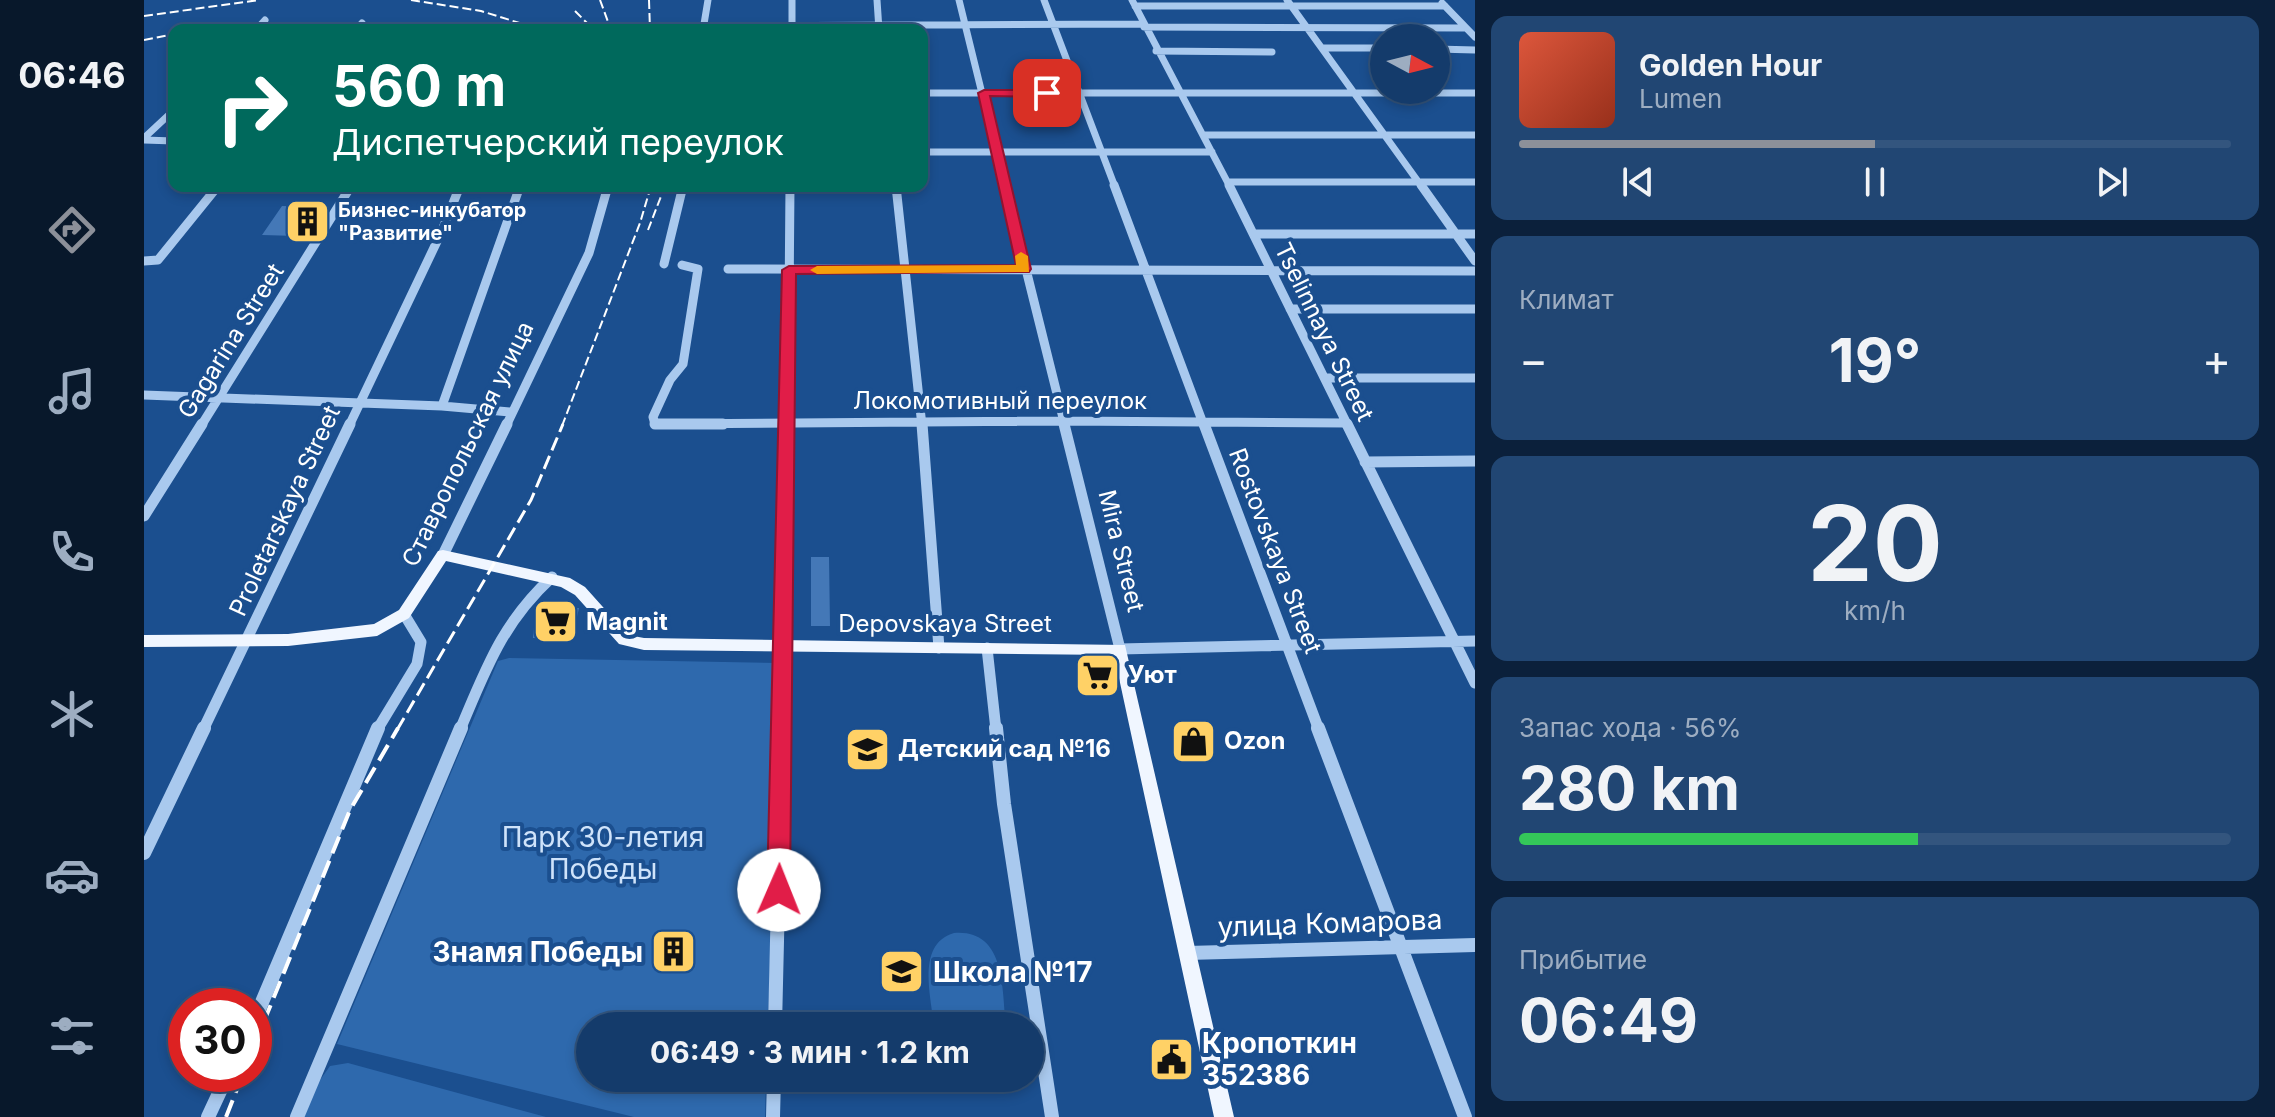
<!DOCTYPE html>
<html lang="ru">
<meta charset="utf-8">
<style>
body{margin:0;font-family:Inter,sans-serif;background:#214673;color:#f1f3f6;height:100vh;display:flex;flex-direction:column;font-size:30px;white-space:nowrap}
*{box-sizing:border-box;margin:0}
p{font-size:26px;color:#9dadc1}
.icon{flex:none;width:44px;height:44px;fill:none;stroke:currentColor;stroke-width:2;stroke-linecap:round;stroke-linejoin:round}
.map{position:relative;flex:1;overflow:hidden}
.drawer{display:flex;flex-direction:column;gap:16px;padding:16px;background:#0b203b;width:800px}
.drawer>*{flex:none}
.hud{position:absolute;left:24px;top:24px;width:760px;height:168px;border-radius:16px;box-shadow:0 4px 12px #0003,0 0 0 2px #33557e;background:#00695c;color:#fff;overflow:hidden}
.needle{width:52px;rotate:97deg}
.buttons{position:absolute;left:1226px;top:24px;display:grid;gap:16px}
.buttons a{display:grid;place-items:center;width:80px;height:80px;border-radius:50%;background:#143b6b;box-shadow:0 4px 12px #0003,0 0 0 2px #33557e;font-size:40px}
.speed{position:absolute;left:24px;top:988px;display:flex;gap:16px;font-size:40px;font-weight:700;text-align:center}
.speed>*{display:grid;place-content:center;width:104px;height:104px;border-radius:50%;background:#143b6b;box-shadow:0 4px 12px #0003,0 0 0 2px #33557e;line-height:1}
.speed .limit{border:12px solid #d22;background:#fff;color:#111}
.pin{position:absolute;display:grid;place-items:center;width:68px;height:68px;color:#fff;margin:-34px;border-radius:16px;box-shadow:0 4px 12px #0006}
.me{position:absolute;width:88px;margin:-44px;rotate:1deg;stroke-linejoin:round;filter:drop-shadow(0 0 6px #0008)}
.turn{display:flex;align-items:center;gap:28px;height:168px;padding:0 32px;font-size:36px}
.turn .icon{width:104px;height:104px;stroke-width:2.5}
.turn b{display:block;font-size:56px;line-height:68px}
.big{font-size:60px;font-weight:700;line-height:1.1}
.drawer .card{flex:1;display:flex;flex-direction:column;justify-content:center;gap:12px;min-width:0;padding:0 28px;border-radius:16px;background:#214673}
.drawer .dial{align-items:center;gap:0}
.dial b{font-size:104px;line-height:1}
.song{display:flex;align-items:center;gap:24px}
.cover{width:96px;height:96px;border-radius:12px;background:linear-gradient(135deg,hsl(10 70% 55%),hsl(10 70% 35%))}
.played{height:8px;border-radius:4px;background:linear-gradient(90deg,#8c9099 50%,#33557e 50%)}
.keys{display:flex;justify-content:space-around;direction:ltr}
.heat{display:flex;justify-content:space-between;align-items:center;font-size:44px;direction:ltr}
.charge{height:12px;border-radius:6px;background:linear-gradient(90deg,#34c759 56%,#33557e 0)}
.trip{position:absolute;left:432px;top:1012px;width:468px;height:80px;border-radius:40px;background:#143b6b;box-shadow:0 4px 12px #0003,0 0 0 2px #33557e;font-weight:700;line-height:80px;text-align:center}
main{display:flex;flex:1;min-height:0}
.dock{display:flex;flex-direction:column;width:144px;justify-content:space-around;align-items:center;background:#08182b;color:#9dadc1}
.dock .icon{width:56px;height:56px}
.dock .selected{color:#8c9099}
.dock b{font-size:36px;color:#f1f3f6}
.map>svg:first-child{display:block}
.green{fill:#2e69ad}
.building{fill:#4478b7}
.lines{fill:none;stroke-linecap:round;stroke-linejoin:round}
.minor-far3{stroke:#a9c9ee;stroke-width:7}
.minor-far2{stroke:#a9c9ee;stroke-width:9}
.minor-far1{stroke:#a9c9ee;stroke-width:11}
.minor{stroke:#a9c9ee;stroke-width:14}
.major{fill:#f0f6ff;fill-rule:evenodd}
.rail-far2{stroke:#fff;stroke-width:2;stroke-dasharray:9 4;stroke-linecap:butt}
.rail-far1{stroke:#fff;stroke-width:3;stroke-dasharray:14 6;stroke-linecap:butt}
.rail{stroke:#fff;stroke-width:4;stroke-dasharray:18 8;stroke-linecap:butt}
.route{fill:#e11d48;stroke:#92132f;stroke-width:2}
.slow{fill:#f59e0b}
.labels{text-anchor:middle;stroke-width:8;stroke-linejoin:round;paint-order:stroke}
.far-poi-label{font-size:20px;font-weight:bold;fill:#fff;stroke:#1b4f8f;text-anchor:start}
.street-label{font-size:24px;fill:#fff;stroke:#1b4f8f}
.poi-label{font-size:24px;font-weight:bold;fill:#fff;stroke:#1b4f8f;text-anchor:start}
.near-park-label{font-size:28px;fill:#cfe3fa;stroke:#1b4f8f}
.near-street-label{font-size:28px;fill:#fff;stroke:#1b4f8f}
.near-poi-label{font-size:28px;font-weight:bold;fill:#fff;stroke:#1b4f8f;text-anchor:start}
</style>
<main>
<nav class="dock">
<b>06:46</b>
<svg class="icon selected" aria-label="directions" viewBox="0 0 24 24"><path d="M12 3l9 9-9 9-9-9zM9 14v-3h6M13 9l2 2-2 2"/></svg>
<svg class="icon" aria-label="music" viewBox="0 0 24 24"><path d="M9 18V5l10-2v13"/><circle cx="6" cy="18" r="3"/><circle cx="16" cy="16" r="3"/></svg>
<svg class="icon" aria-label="phone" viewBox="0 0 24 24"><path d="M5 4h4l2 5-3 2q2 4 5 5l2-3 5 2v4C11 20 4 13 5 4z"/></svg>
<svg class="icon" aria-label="climate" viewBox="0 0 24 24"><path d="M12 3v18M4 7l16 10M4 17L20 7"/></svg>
<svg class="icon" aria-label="car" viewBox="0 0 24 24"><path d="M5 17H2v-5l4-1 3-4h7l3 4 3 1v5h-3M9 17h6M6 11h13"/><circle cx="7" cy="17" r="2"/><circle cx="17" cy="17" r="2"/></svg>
<svg class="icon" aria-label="filters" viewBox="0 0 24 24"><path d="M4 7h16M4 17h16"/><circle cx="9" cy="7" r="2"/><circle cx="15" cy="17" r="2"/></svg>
</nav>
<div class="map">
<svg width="1331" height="1117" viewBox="0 0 1331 1117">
<rect width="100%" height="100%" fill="#1b4f8f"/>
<!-- green -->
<path class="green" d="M365,658L635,663L624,1026H446V1078H622L621,1117H490L193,1044L354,661Z
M810,933C862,929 858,989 862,1026H790C787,996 772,944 810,933Z
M204,1063L402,1117H160L174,1083L186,1066Z"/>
<!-- building -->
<path class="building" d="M138,206L172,207L170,210L178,211L164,233L155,232L153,236L118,235Z
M667,557H685L686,626H667Z
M405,607L435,608L428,639L389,638L391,617L395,611H404Z"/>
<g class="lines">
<!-- minor-far3 -->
<path class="minor-far3" d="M648,0V30
M733,0L735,30
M815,0L861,187
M900,0L971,187
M988,0L1086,187
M1143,0L1278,187
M1298,3L1331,37
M991,6H1301
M560,26L999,24
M1000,27L1322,28
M112,30L121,20
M212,30L218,23
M559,30L564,0
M1178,48H1240
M1292,49L1331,50
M1012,51L1128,52
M778,93H1331
M1060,135H1331
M0,138L30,110
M0,140L30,141
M778,152H1068
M1084,182H1331"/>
<!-- minor-far2 -->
<path class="minor-far2" d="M861,185L921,426
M970,185L1060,426
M1085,185L1204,426
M1277,185L1331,261
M752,186L778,426
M1110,234H1331
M0,261L14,260L74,186
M520,264L539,186
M538,265L554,269L539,364L526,380L509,417L511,424L921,421L1202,423
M584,269L1331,271
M1146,309H1331
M1181,378H1331
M0,395L298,406L366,412
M298,406L376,186
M57,426L207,186
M205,426L297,233L316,186
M362,426L445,253L464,186
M644,426L646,186"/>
<!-- minor-far1 -->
<path class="minor-far1" d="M511,424H579
M778,424L795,648
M920,424L976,649L1331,641
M1060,424L1175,730
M1203,424L1331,683
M1221,462L1331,461
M0,516L58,424
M299,555L363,424
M843,648L852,730
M59,730L206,424
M233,730L273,664L277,642L260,614
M316,730C342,669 358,623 408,577
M638,730L644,424"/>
<!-- minor -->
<path class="minor" d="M852,728L860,804L908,1117
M1174,728L1321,1117
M0,853L60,728
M1043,953L1331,945
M110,1021L234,728
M631,1026L638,728
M64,1117L84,1074
M153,1117L317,728
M629,1117L630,1078"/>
<!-- major -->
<path class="major" d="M299,550L426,578L441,587L484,635L500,638L981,645L1090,1117H1070L970,655L500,650L475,644L431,595L417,587L302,561L265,618L233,636L144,646L0,647V635L144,634L230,624L255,610L294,551Z"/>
<!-- rail-far2 -->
<path class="rail-far2" d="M267,0L337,11L398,30
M456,0L467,30
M505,0L506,30
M431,11L450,30
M0,16L115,0
M0,40L30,34
M504,230L521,186
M418,426L496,223L507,186"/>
<!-- rail-far1 -->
<path class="rail-far1" d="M253,730L387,500L419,424"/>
<!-- rail -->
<path class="rail" d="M110,1046L206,810L254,728
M82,1117L99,1074"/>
</g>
<!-- route -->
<path class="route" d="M840,90H903L909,93L903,97L846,96L887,269L885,272L652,274L646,890L643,898L635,901L626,898L623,890L638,270L645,266L872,265L834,93Z"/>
<!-- slow -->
<path class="slow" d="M877,252L884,256L885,272L673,274L666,270L673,266L872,265L871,256Z"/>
<!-- icons -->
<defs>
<symbol id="building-square" viewBox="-11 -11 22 22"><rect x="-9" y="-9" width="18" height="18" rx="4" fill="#ffd166" stroke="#1b4f8f"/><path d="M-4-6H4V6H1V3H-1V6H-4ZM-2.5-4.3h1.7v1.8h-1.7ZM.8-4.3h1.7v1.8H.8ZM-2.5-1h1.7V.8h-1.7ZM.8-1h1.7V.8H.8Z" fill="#111"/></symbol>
<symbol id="supermarket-square" viewBox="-11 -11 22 22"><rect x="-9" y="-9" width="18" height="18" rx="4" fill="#ffd166" stroke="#1b4f8f"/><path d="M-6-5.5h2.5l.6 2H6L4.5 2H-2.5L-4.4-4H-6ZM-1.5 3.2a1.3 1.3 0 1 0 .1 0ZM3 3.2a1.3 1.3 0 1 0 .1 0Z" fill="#111"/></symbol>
<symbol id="shop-square" viewBox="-11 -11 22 22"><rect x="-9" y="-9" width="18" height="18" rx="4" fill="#ffd166" stroke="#1b4f8f"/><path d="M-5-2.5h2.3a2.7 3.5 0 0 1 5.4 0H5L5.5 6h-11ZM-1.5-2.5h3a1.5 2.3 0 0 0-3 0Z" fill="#111"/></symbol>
<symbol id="school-square" viewBox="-11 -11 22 22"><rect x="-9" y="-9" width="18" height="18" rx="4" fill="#ffd166" stroke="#1b4f8f"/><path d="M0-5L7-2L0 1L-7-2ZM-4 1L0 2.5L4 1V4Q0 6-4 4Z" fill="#111"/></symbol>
<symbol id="civic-square" viewBox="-11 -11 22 22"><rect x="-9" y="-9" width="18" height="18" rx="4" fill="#ffd166" stroke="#1b4f8f"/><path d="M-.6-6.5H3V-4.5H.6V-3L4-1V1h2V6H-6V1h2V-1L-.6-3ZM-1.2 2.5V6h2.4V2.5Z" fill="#111"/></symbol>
</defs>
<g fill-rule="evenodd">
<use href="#building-square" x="138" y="196" width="51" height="51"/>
<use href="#supermarket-square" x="386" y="596" width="51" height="51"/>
<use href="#supermarket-square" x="928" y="650" width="51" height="51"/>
<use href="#shop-square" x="1024" y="716" width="51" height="51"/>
<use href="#school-square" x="698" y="724" width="51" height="51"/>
<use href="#building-square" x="504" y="926" width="51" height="51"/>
<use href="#school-square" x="732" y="946" width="51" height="51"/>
<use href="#civic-square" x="1002" y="1034" width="51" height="51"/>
</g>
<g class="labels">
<!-- far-poi labels -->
<g class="far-poi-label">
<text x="194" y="217">Бизнес-инкубатор<tspan x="194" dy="23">"Развитие"</tspan></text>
</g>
<!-- street labels -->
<g class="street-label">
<text transform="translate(1180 332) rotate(64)" y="8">Tselinnaya Street</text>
<text transform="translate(87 341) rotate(-58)" y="8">Gagarina Street</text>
<text x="856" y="409">Локомотивный переулок</text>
<text transform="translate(324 444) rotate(-64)" y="8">Ставропольская улица</text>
<text transform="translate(141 511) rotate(-65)" y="8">Proletarskaya Street</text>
<text transform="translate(977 551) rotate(76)" y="8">Mira Street</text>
<text transform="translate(1131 551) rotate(69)" y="8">Rostovskaya Street</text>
<text x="801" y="632">Depovskaya Street</text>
</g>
<!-- poi labels -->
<g class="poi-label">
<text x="442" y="630">Magnit</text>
<text x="984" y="683">Уют</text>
<text x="1080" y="749">Ozon</text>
<text x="754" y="757">Детский сад №16</text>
</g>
<!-- near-park labels -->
<g class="near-park-label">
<text x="459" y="847">Парк 30-летия<tspan x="459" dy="32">Победы</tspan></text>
</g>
<!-- near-street labels -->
<g class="near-street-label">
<text transform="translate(1186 923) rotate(-2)" y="10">улица Комарова</text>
</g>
<!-- near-poi labels -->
<g class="near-poi-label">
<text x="499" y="962" text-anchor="end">Знамя Победы</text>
<text x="789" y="982">Школа №17</text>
<text x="1058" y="1053">Кропоткин<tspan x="1058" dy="32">352386</tspan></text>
</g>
</g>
</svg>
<div class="buttons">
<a><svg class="needle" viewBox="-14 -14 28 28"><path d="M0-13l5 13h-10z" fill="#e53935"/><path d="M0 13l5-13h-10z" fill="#9dadc1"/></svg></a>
</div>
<div class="speed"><div class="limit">30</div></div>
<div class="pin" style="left:903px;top:93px;background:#d93025"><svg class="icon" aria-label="arrive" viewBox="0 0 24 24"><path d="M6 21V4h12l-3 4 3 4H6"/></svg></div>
<svg class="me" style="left:635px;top:890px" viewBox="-20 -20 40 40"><circle r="19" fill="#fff"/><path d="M0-13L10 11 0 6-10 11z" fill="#e11d48"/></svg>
<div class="trip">06:49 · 3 мин · 1.2 km</div>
<div class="hud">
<div class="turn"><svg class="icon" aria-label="right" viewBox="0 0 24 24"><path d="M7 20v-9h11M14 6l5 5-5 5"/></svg><div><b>560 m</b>Диспетчерский переулок</div></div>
</div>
</div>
<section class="drawer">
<div class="card">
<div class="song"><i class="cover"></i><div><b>Golden Hour</b><p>Lumen</p></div></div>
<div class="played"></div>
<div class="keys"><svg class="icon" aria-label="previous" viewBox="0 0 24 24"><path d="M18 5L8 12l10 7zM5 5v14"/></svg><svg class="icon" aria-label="pause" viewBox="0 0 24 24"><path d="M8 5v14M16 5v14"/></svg><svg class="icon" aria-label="next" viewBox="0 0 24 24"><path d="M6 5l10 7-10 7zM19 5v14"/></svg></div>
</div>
<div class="card"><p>Климат</p>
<div class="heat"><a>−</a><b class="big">19°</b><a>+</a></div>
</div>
<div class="card dial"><b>20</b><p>km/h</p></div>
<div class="card"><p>Запас хода · 56%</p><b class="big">280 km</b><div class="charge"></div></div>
<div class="card"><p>Прибытие</p><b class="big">06:49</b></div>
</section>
</main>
